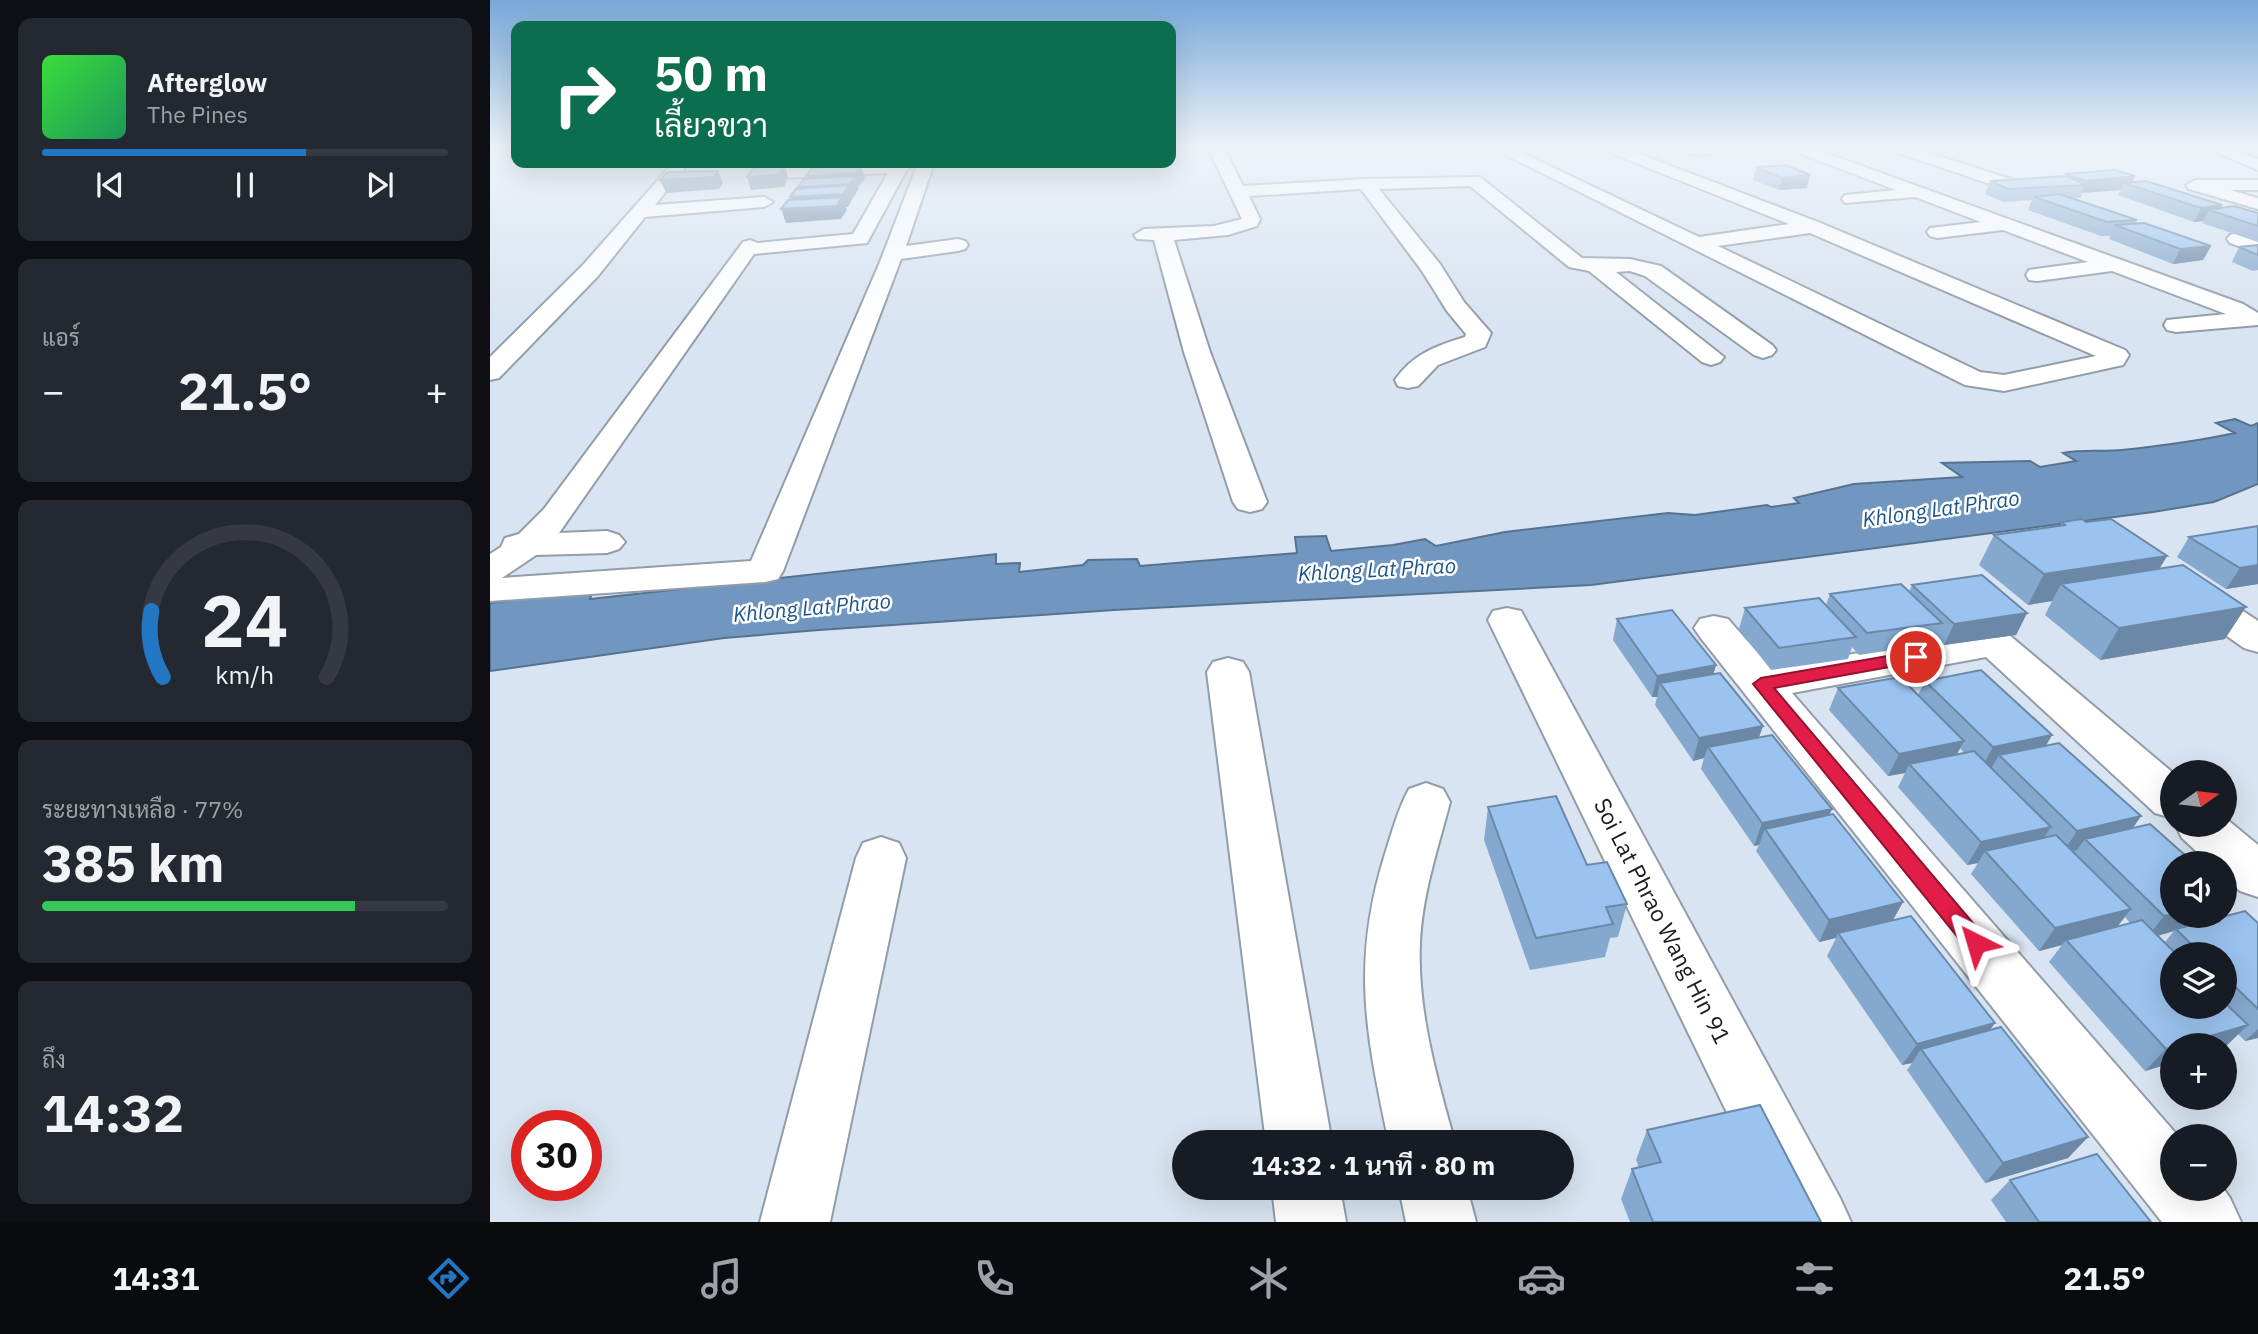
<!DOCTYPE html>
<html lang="th">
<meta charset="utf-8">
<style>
body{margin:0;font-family:"IBM Plex Sans",Sarabun,sans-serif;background:#242831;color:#f1f3f6;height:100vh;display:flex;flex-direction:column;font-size:26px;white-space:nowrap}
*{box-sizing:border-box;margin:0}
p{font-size:23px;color:#9ea1a6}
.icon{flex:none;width:38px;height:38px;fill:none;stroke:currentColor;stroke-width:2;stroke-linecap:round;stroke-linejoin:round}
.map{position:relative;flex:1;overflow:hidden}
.details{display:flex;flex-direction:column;gap:18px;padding:18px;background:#0d0f14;width:490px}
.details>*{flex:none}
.banner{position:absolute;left:21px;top:21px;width:665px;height:147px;border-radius:14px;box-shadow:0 7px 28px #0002;background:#0b6e4f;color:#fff;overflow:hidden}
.needle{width:46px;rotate:76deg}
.tools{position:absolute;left:1670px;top:760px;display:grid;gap:14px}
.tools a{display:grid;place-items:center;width:77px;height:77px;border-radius:50%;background:#171b24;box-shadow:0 7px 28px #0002;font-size:35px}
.speed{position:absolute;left:21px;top:1110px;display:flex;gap:14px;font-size:35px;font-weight:700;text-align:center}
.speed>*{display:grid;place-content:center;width:91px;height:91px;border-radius:50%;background:#171b24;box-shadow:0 7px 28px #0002;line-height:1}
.speed .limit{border:10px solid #d22;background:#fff;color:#111}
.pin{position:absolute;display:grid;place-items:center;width:60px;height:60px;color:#fff;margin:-30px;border:4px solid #fff;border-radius:50%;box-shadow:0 2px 7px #0007}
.me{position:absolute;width:77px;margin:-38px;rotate:320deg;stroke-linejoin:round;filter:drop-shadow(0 0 5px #0008)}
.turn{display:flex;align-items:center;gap:24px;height:147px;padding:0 28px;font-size:32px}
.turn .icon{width:91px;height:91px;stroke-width:2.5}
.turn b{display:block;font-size:49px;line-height:60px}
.big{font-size:52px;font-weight:700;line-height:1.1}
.details .widget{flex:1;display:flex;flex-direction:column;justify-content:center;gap:10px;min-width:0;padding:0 24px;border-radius:14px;background:#242831}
.details .dial{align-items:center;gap:0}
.dial svg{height:182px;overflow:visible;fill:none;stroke:#363941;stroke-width:7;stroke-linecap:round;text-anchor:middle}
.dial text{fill:#f1f3f6;stroke:none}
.song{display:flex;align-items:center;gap:21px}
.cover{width:84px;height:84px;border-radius:10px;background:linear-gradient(135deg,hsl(120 70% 55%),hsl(150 70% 35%))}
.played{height:7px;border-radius:4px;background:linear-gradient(90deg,#2276c4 65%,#363941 65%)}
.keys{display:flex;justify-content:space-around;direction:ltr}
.heat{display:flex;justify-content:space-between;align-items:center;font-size:38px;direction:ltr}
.charge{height:10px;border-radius:5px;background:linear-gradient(90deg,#34c759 77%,#363941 0)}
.trip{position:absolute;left:682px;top:1130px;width:402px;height:70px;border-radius:35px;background:#171b24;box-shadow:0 7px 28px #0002;font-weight:700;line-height:70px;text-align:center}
.dock{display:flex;height:112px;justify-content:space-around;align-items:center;background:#090b0e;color:#9ea1a6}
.dock .icon{width:49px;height:49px}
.dock .on{color:#2276c4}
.dock b{font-size:32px;color:#f1f3f6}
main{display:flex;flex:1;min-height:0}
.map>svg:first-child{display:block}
.water{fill:#7197c1;stroke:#567291;stroke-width:2}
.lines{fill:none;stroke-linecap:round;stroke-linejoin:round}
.street-casing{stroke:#929da9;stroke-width:4}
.secondary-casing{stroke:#929da9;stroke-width:4}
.street{fill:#fff;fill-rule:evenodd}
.secondary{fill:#fff;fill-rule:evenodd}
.wall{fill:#85a8ce;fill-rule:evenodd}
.shaded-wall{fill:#6c88a7}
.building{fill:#9bc3ef;stroke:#6c88a7;stroke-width:2}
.route{fill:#e11d48;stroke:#92132f;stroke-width:2}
.labels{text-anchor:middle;stroke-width:5;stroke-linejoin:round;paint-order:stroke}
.water-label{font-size:21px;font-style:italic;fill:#1c5489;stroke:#fff}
.near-street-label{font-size:23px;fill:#181c21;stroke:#fff}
</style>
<main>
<section class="details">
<div class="widget">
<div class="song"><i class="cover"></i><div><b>Afterglow</b><p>The Pines</p></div></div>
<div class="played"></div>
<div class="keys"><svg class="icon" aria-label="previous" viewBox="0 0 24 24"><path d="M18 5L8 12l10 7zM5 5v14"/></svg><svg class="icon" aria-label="pause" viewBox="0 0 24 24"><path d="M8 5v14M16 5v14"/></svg><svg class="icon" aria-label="next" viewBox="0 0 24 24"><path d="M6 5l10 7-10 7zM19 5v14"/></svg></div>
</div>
<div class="widget"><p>แอร์</p>
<div class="heat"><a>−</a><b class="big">21.5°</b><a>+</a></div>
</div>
<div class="widget dial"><svg viewBox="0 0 100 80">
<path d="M14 69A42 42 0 1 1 86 69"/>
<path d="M14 69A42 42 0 0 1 9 40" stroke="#2276c4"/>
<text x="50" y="56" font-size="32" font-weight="700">24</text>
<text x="50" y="72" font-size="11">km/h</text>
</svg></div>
<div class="widget"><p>ระยะทางเหลือ · 77%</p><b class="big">385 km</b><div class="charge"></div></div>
<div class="widget"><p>ถึง</p><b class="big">14:32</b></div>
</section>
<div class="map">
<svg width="1768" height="1222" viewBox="0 0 1768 1222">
<rect width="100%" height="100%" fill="#d8e4f1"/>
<!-- water -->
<path class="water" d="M1745,419L1761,426L1768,423V484L1724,502L1663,512L1101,585L624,610L329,630L234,638L0,671V603L103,590L100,599L506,554V564L530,563L529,572L593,565L598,560L647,559L650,566L807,553L805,537L836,536L841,551L903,545L935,539L946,546L1015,532L1178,513L1205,515L1277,505L1281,507L1309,503L1304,498L1364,484L1472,477L1452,463L1540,461L1550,467L1586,461L1573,453C1593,449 1612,452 1632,450C1670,446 1708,441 1745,433L1726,423Z"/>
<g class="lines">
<defs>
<path id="street" d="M718,148H734L753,186L876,179L990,177L1092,258L1140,259L1171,266L1282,345L1286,350L1282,355L1273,358L1264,355L1155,276L1140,271L1126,272L1234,357L1230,362L1221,365L1212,362L1099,271L1079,267L980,186L889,189L950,264L974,302L1001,333L995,347L948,365L928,386L918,388L908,386L905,380C923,354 946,346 975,337L976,334L957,311L932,271L871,189L759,196L770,219L767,226L738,235L684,240L720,352L777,502L772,509L760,512L748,509L743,502L694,352L664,240L647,239L644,235L654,229L724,226L752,219Z
M1002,148H1022L1209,237L1299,224L1116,151L1113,148H1134L1328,222L1635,350L1639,355L1633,365L1514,391L1475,385ZM1320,233L1606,356L1514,375L1490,372L1228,246Z
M1198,148H1237C1229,155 1209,156 1199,153Z
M1300,148H1322L1753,304L1768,313V325L1686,332L1677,330L1674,325L1677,320L1736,314L1622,271L1547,281L1539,280L1536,275L1539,270L1598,262L1513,230L1447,238L1440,236L1437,232L1440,228L1491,222L1425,197L1355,203L1352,199L1355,195L1406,190L1303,151Z
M1400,148H1423L1524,180L1527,184L1518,189L1512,188L1403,151Z
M183,163H199L165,205L274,197L283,202L274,207L155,217L108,276L9,378L0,380V357L92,266Z
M276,163H292L289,168H291L426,163L416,171L377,243L264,254L69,533L117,531L129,535L135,542L129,549L117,553L46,555L12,578L261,561L390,262L428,163H444L416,246L468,239L475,241L478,245L475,249L468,251L411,259L293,571L288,579L275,582L0,601V554L11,547L15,538L29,534L54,509L253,242L260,240L268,243L363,234L398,173L291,178L273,173L271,170Z
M1705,180H1768V190H1740L1768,198V209L1699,189L1696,185Z
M1747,233L1768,240V253L1740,243L1737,239L1740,235Z
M1703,584L1716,587L1768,621V652L1754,648L1690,603L1684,595L1690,587Z
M1017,608L1031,611L1036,620L1350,1198L1361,1222H1290L998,620L1003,611Z
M1224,616L1238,619L1281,668L1504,630L1518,634L1682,772V818L1665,813L1496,657L1302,693L1688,1136H1682V1188H1733L1740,1198L1751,1222H1672L1210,637L1204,628L1210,619Z
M738,658L753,662L759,672L842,1143H776L717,672L723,662Z
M936,783L953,789L960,802C948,848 932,895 930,943C927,1011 947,1078 965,1143H899C876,1035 861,962 895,854C902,832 908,809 919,789Z
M1734,817L1768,845V897L1750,891L1734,877V863H1719L1692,838L1685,824H1734Z
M391,837L409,843L416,858L340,1222H270L366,858L373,843Z
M782,1188H850L856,1222H786Z
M909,1188H977L986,1222H916Z"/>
<path id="secondary" d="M1717,148H1738L1768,159V170Z"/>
</defs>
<!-- street casing -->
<use href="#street" class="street-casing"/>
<!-- secondary casing -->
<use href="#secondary" class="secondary-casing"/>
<!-- street -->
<use href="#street" class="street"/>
<!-- secondary -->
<use href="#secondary" class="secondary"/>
</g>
<!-- wall -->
<path class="wall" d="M1266,167L1317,188L1289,190L1263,180Z
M1575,174L1642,182L1732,205L1731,208L1768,213V242L1712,223L1713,221L1704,222L1628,195L1631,190L1592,193L1591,198H1582L1647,220L1646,224L1721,246L1713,260L1683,264L1619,239L1620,236H1611L1538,210L1542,200L1513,202L1495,194L1500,181L1574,177Z
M1768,245V270L1763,271L1742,262L1749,247Z
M1572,522H1596L1677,556L1669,569L1735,639L1610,660L1555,615L1562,601L1538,605L1489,565L1504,535L1570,526Z
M1768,526V584L1736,589L1687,557L1699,537Z
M1422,585L1537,613L1526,635L1454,645L1445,637L1442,644L1369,655L1362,647L1358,659L1281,670L1249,629L1255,608L1336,605L1340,594L1419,592Z
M1127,619L1223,674L1273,726L1269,737L1342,809L1339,815L1413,902L1403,920L1505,1023L1500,1030L1598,1137L1578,1158L1495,1183L1417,1070L1422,1063L1412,1065L1337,956L1346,938L1329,942L1266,851L1269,845L1264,846L1211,769L1214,758L1203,761L1165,705L1167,697H1162L1123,640Z
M1435,681L1562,735L1556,746L1651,816L1643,828L1682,915H1729L1725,919L1768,923V1038L1755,1041L1748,1034L1735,1047L1655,1071L1559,962L1572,945L1549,951L1481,874L1488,863L1477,865L1408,787L1415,773L1398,776L1339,710L1348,688L1428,695ZM1470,748L1474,753L1467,754ZM1635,917L1640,923L1627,927ZM1684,931L1675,942L1668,936ZM1682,954H1734V1006Z
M998,807L1097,865L1137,904L1128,937L1120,938L1115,957L1040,970L994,840Z
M1157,1130L1331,1222H1140L1131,1199L1142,1169L1149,1168L1146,1160Z
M1520,1180L1661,1222H1516L1501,1200Z"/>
<!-- shaded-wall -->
<path class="shaded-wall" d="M292,163H341L295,166L298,177L294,187L261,190L257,177L293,167Z
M371,166L375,178L370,185L368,186L369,188L364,197H362L363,198L358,207H356L357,210L351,219L296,223L291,209L304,208L300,197L311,196L308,187L320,186L316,176Z
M228,171L233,183L229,189L176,193L170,180Z
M1320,175L1317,188L1289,190L1292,178Z
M1645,176L1641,185L1634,183L1631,190L1592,193L1596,181Z
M1732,205L1728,213L1719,210L1713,221L1704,222L1711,208Z
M1721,246L1713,260L1683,264L1690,249Z
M1677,556L1659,586L1571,584L1562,601L1538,605L1554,574Z
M1768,565V584L1736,589L1750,568Z
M1756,607L1735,639L1610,660L1629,628Z
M1537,613L1526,635L1454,645L1464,624Z
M1226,665L1220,687L1170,683L1167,697H1162L1167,676Z
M1273,726L1265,748L1218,747L1214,758L1203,761L1209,738Z
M1562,735L1549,757L1509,755L1502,767L1491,769L1503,747Z
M1474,741L1462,763L1419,764L1415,773L1398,776L1409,754Z
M1342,809L1332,831L1275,829L1269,845L1264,846L1272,823Z
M1651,816L1635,839H1595L1587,850L1572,854L1587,831Z
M1561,827L1546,849L1495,851L1488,863L1477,865L1491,842Z
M1744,899L1734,909V901Z
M1413,902L1400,925L1348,933L1346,938L1329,942L1339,920Z
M1641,909L1623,932L1576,940L1572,945L1549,951L1565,928Z
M1682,914V915H1729L1723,921L1686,929L1684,931L1656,939L1674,916Z
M1505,1023L1489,1044L1431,1049L1422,1063L1412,1065L1427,1044Z
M1758,1025L1735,1047L1734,1045H1690Z
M1768,1029V1038L1755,1041Z
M1682,1047V1063L1655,1071L1676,1049Z
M1598,1137L1578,1158L1495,1183L1513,1163Z"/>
<!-- building -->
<path class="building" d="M294,165L289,175L257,177L263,168Z
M1296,165L1320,175L1292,178L1266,167Z
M371,166L367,173L316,176L322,168Z
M1625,170L1645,176L1596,181L1575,174Z
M228,171L224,177L170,180L178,172Z
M365,176L360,184L308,187L314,179Z
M1577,176L1596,185L1518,189L1500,181Z
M1656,181L1732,205L1711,208L1634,183Z
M359,185L353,194L300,197L306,189Z
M1569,194L1647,220L1617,222L1544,197Z
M352,197L347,206L291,209L298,200Z
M1744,206L1768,213V226L1719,210Z
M1654,223L1721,246L1690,249L1625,225Z
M1768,245V255L1749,247Z
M1592,519L1596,522L1621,519L1677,556L1554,574L1504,535L1575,525L1572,522Z
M1768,526V565L1750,568L1699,537Z
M1693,565L1756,607L1629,628L1571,584Z
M1492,575L1537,613L1464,624L1422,585Z
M1411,584L1452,623L1377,633L1340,594Z
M1329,598L1366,637L1289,648L1255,608Z
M1182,610L1226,665L1167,676L1127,619Z
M1491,670L1562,735L1503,747L1435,681Z
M1230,673L1273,726L1209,738L1170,683Z
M1410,677L1474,741L1409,754L1348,688Z
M1282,735L1342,809L1272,823L1218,747Z
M1569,743L1651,816L1587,831L1509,755Z
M1484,751L1561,827L1491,842L1419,764Z
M1066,796L1097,865L1117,862L1137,904L1116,907L1123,924L1046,938L998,807Z
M1343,814L1413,902L1339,920L1275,829Z
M1660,824L1704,863H1682V914L1674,916L1595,839Z
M1566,835L1641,909L1565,928L1495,851Z
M1734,890L1744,899L1734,901Z
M1755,911L1768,923V1009L1734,976V954H1711L1686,929Z
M1421,916L1505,1023L1427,1044L1348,933Z
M1652,920L1686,954H1682V1006H1734V1002L1758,1025L1690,1045H1682V1047L1676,1049L1576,940Z
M1511,1027L1598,1137L1513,1163L1431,1049Z
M1270,1105L1331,1222H1163L1142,1169L1171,1162L1157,1130Z
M1607,1154L1661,1222H1549L1520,1180Z"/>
<!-- sky -->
<linearGradient id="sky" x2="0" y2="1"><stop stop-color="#78a8d8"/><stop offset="0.46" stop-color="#edf3f9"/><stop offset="1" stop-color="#edf3f9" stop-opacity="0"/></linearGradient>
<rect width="1768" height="319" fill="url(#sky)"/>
<!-- route -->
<path class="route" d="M1426,651L1435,657L1432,661L1284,688L1494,936L1497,943L1494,950L1486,953L1478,950L1263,684L1271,678Z"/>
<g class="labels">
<!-- water labels -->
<g class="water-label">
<text transform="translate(1451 509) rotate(-8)" y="7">Khlong Lat Phrao</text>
<text transform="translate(887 570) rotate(-3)" y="7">Khlong Lat Phrao</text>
<text transform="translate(322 608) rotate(-5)" y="7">Khlong Lat Phrao</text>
</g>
<!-- near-street labels -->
<g class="near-street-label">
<text transform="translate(1172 921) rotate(63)" y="8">Soi Lat Phrao Wang Hin 91</text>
</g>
</g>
</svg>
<div class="tools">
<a><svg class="needle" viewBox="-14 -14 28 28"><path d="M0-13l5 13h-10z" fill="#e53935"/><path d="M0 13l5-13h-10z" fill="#9ea1a6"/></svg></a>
<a><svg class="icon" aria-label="sound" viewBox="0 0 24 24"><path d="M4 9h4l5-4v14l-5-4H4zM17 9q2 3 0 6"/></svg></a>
<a><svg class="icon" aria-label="layers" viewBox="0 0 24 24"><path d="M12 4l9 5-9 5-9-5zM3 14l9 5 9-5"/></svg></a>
<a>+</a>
<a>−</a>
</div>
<div class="speed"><div class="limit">30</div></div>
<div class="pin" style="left:1426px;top:657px;background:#d93025"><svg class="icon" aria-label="arrive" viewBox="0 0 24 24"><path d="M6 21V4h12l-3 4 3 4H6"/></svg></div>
<svg class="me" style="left:1486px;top:943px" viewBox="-20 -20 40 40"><path d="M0-17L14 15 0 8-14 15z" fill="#e11d48" stroke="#fff" stroke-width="4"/></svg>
<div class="trip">14:32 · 1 นาที · 80 m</div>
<div class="banner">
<div class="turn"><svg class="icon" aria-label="right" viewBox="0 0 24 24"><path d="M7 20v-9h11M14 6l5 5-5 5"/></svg><div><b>50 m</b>เลี้ยวขวา</div></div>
</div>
</div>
</main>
<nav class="dock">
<b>14:31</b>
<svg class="icon on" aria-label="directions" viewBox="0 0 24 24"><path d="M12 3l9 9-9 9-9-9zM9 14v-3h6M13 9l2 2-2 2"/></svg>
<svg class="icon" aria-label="music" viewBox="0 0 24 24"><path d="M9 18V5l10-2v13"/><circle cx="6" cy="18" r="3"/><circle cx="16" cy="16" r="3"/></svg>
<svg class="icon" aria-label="phone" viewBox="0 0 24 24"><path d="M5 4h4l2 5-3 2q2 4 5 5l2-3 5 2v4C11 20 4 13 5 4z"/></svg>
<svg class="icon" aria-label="climate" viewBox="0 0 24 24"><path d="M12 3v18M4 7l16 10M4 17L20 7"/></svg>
<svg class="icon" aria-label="car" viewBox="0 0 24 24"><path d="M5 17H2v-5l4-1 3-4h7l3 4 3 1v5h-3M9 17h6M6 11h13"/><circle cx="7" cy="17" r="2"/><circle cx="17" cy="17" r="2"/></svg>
<svg class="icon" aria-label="filters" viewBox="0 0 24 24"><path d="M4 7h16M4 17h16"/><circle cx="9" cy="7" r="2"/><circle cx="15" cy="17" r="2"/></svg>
<b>21.5°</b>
</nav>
